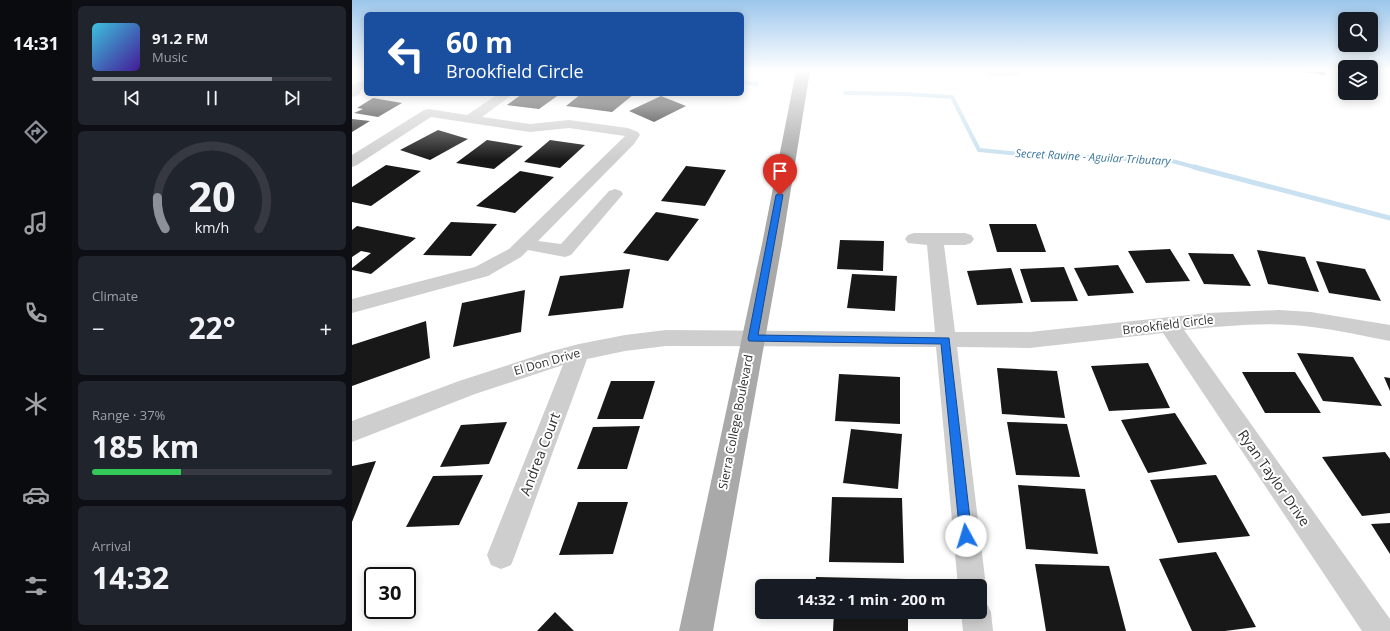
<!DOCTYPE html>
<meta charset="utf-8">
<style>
body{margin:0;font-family:"Open Sans",sans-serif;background:#20242c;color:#f1f3f6;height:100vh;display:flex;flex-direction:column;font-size:15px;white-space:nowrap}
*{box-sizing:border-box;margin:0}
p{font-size:13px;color:#9ea1a6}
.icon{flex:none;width:22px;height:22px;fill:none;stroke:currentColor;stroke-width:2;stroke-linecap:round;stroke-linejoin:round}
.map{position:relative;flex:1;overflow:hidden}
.sheet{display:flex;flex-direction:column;gap:6px;padding:6px;background:#0d0f14;width:280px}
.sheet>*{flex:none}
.top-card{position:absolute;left:12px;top:12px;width:380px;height:84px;border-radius:6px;box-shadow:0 2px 10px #0003;background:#1a4fa0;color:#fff;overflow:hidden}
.fabs{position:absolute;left:986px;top:12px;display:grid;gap:8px}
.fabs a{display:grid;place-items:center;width:40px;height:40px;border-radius:6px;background:#171b24;box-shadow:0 2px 10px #0003;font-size:20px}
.speed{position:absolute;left:12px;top:567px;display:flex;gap:8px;font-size:20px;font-weight:700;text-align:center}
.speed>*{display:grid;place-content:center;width:52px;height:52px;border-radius:50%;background:#171b24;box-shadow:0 2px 10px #0003;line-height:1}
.speed .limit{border:2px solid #111;border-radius:6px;background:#fff;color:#111}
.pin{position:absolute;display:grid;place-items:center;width:34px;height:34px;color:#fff;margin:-41px -17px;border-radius:50% 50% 50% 0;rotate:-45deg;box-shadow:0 0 4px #0007}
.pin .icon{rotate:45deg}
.me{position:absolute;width:44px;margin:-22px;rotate:354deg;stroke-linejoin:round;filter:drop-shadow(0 0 3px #0008)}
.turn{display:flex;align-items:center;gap:14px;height:84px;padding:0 16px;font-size:18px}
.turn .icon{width:52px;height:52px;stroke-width:2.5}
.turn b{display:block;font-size:28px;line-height:34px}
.big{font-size:30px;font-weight:700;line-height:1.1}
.sheet .card{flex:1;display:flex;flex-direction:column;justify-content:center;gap:6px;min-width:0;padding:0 14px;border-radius:6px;background:#20242c}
.sheet .dial{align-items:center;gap:0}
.dial svg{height:104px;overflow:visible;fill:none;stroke:#363941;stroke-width:7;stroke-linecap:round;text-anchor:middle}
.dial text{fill:#f1f3f6;stroke:none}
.song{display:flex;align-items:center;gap:12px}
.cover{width:48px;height:48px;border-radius:6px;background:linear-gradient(135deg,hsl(190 70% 55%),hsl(260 70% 35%))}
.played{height:4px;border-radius:2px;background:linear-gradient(90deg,#8c9099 75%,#363941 75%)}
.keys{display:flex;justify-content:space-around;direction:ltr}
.heat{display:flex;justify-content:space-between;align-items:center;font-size:22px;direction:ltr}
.charge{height:6px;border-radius:3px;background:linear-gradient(90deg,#34c759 37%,#363941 0)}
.trip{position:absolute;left:403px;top:579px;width:232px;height:40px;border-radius:6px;background:#171b24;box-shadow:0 2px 10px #0003;font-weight:700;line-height:40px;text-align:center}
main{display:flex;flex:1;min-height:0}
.dock{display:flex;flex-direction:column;width:72px;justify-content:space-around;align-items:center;background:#090b0e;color:#9ea1a6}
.dock .icon{width:28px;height:28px}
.dock .on{color:#8c9099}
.dock b{font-size:18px;color:#f1f3f6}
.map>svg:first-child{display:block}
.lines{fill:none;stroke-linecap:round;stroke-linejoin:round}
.stream-far1{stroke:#c9e1f0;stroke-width:4}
.stream{stroke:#c9e1f0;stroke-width:5}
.building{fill:#181818}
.minor{fill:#cecece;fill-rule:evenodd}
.major{fill:#a9a9a9;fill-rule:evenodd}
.route{fill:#1a73e8;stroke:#114b97}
.labels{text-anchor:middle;stroke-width:4;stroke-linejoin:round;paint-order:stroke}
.far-water-label{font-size:11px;font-style:italic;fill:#36749c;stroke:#fff}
.street-label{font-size:12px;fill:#313131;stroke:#fff}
.near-street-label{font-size:14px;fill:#313131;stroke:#fff}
</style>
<main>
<nav class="dock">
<b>14:31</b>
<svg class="icon on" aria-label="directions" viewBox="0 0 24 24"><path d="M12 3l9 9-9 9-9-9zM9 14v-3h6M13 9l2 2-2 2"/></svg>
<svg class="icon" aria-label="music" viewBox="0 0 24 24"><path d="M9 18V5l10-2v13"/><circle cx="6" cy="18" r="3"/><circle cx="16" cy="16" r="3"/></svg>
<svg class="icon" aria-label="phone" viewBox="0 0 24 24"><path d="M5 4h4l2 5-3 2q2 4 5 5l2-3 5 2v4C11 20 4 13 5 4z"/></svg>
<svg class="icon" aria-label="climate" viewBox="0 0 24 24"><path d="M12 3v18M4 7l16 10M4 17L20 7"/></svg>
<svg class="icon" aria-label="car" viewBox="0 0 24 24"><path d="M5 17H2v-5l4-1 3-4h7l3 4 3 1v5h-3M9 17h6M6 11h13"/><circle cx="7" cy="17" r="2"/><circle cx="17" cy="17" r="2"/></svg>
<svg class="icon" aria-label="filters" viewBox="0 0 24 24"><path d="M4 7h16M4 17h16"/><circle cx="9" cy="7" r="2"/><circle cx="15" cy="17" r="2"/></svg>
</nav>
<section class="sheet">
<div class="card">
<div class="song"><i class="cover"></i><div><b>91.2 FM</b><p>Music</p></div></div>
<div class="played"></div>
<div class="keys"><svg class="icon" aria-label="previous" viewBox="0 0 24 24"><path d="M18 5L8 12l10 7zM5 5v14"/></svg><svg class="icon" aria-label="pause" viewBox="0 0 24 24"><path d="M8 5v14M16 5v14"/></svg><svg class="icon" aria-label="next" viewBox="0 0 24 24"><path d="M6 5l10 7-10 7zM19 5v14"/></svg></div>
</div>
<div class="card dial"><svg viewBox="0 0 100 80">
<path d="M14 69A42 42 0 1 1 86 69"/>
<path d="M14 69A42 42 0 0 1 8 45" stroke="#8c9099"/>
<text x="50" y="56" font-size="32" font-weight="700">20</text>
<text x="50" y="72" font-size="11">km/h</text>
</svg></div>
<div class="card"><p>Climate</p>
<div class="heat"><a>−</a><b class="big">22°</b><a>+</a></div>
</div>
<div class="card"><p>Range · 37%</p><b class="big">185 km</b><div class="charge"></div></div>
<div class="card"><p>Arrival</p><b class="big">14:32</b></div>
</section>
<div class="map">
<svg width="1038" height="631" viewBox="0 0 1038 631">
<rect width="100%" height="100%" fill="#fff"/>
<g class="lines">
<!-- stream-far1 -->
<path class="stream-far1" d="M390,82L405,84
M493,93L554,94L600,97L627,150L668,154L820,161L846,168"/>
<!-- stream -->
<path class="stream" d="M842,167L1038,218"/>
</g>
<!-- building -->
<path class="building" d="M952,71H972L974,75L952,72Z
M170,94H208L187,109L155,105Z
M229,94H276L281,95L260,112L214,106Z
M309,96L334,106L302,122L277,111Z
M21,98L50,103L26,117L2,113L11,109L5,108Z
M0,119L18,121L0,132Z
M86,130L116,139L78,160L48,150Z
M135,140L171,146L142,169L104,163Z
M198,140L233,145L208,168L172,162Z
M34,165L69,171L19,206L0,202V187Z
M334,166L374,170L353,206L309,201Z
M168,171L202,177L163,213L124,206Z
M304,212L347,219L316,261L271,253Z
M99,222L145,224L119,256L71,255Z
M637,224H684L694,252H645Z
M5,226L64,238L19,274L0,270V268L19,253L9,251L0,257V230Z
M488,240L532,241L531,271L485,269Z
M818,249L838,281L794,283L776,251Z
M905,250L953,257L967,292L916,284Z
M836,253L881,254L899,286L852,284Z
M964,261L1013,269L1029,301L977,293Z
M766,265L782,293L736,296L722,268Z
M712,267L726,301L679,302L668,269Z
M659,268L671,303L625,305L615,271Z
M278,269L271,308L196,316L208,276Z
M500,274L545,276L543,311L495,308Z
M173,290L169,332L101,347L110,303Z
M74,321L78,358L0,386V345Z
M945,353L1001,357L1030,406L971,401Z
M796,363L818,408L757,411L739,366Z
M645,368L705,371L713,418L650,414Z
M890,372H943L969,413H913Z
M487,374L548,377V424L483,421Z
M1032,377L1038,378V391Z
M259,381H303L291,419H245Z
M823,413L855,464L796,473L769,420Z
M155,422L137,464L88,467L109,425Z
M655,422L715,424L728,477L664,475Z
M288,426L275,469H225L241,427Z
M499,429L550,434L546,489L491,483Z
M1033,452L1038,459V513L1010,516L970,457Z
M24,461L0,522V466Z
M131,475L107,525L54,527L81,476Z
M864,475L898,536L826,543L798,480Z
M666,485L733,489L746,554L674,549Z
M480,497L550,498L552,563L477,562Z
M226,502H276L261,554L207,555Z
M1038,523V554L1019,524Z
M864,552L904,627L873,631H840L807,559Z
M683,564L757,566L774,631H694Z
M464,577L555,579V586H463Z
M203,612L222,631H185Z
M482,612H556V631H481Z"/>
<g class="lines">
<!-- minor -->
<path class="minor" d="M630,71H669L667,74C657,76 638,80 630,71Z
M14,79V88L9,90L7,95L0,97V85Z
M146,94H161L130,117L178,124L217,120L276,128L286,132L288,135L282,144L186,241L209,244L257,191L263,189L269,191L271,194L219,255L213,257L176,250L169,257L136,276L0,313V299L123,267L157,249L273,136L217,128L178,132L79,117L5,165L0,167V155L72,110L77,109L115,115Z
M562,233H613L619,235L622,239L619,243L613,245H592L603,332H678L856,313L927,310L959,312L1038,325V341C1012,336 986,330 960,327C919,321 872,326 832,330L1038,619V631H1010L811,333L678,348L605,347L634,586L630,596L628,597V586H606L584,347L314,346L273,351L235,359L163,555L159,565L149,569L139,565L135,555L211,365L123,394L0,442V421L107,381L193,353L227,344L273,335L314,330L583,332L575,245L556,243L553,239L556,235Z
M628,599L634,602L639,612L641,631H611L609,612H628Z"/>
<!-- major -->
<path class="major" d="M444,71H458L430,244L361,631H327L410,244Z"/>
</g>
<!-- sky -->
<linearGradient id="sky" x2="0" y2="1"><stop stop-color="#9bc6eb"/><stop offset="0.44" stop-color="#fff"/><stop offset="1" stop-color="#fff" stop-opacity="0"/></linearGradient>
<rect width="1038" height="160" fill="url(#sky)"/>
<!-- route -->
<path class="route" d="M428,193L431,195L406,335L597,338L620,536L619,540L614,542L610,540L608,536L589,344L397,341L396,339L424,195Z"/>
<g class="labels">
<!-- far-water labels -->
<g class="far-water-label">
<text transform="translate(741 157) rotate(3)" y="4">Secret Ravine - Aguilar Tributary</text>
</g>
<!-- street labels -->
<g class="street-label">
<text transform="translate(816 325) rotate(-7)" y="4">Brookfield Circle</text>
<text transform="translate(195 362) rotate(-16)" y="4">El Don Drive</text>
<text transform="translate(384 422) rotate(-79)" y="4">Sierra College Boulevard</text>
</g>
<!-- near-street labels -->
<g class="near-street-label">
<text transform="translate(188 454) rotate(-69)" y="5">Andrea Court</text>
<text transform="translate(922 478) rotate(55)" y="5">Ryan Taylor Drive</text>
</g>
</g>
</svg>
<div class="fabs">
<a><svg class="icon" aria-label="search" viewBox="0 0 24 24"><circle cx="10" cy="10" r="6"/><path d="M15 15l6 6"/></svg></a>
<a><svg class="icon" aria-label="layers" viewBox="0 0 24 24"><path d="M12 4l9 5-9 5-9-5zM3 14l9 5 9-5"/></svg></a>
</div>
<div class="speed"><div class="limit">30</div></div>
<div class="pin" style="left:428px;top:195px;background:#d93025"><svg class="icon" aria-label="arrive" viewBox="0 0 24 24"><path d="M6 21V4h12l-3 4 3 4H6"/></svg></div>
<svg class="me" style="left:614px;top:536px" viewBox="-20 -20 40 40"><circle r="19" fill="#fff"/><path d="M0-13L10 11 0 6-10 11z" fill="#1a73e8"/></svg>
<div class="trip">14:32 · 1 min · 200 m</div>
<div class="top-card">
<div class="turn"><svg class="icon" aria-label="left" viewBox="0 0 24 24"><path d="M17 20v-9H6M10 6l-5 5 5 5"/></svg><div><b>60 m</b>Brookfield Circle</div></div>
</div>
</div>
</main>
